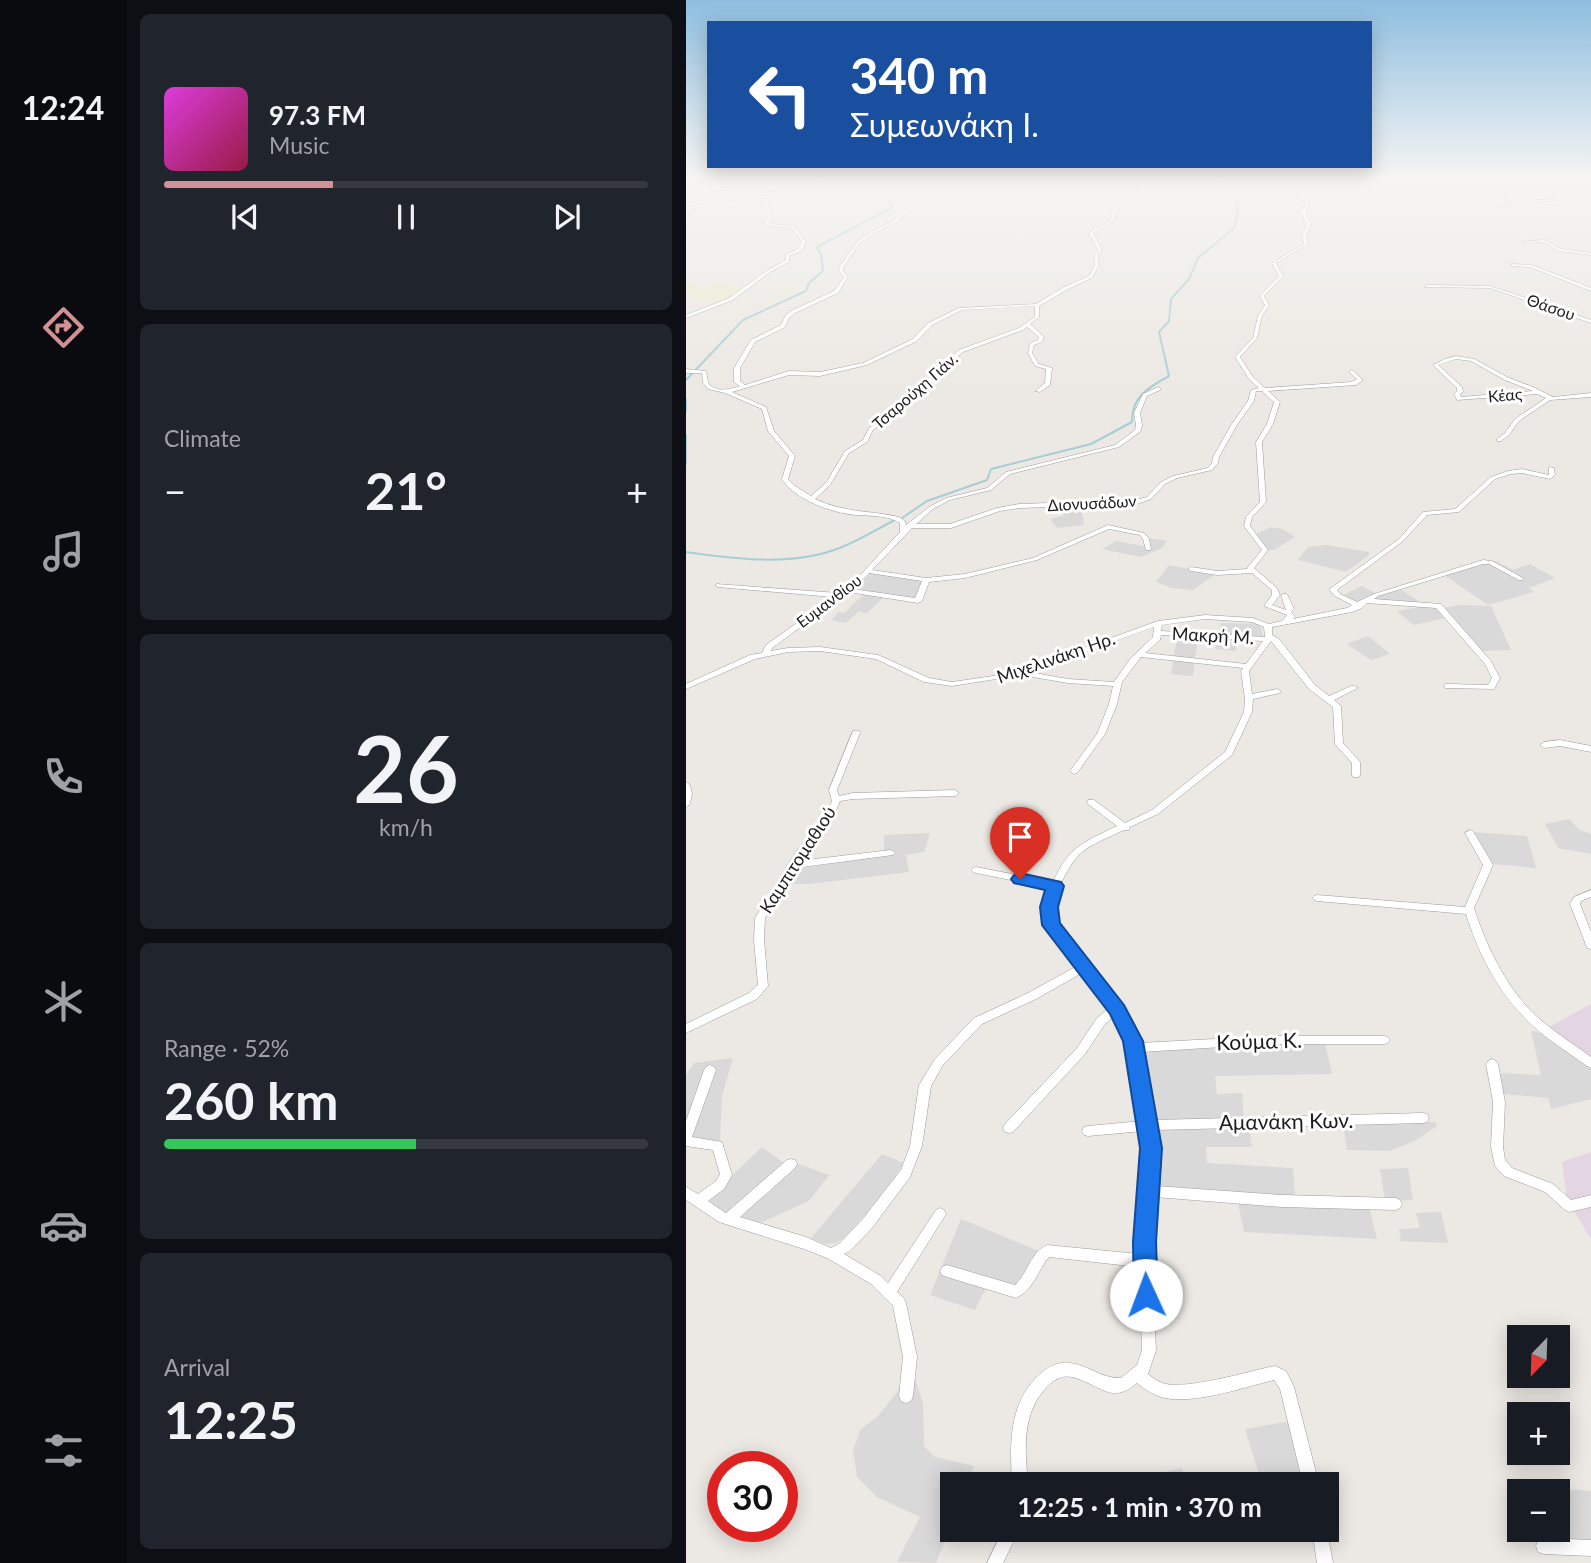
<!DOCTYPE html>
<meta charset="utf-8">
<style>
body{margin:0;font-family:Lato,sans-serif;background:#20242c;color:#f1f3f6;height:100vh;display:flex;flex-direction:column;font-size:26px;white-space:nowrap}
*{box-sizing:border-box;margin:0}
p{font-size:23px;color:#9ea1a6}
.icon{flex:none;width:38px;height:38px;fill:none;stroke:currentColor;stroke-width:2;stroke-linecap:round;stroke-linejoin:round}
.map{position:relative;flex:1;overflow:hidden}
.details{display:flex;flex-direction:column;gap:14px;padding:14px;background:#0d0f14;width:560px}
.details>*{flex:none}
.top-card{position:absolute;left:21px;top:21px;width:665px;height:147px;border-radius:0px;box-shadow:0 4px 18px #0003;background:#1a4fa0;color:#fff;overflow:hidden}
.needle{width:46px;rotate:203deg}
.controls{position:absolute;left:821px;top:1325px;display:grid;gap:14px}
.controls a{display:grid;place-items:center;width:63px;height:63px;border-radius:0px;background:#171b24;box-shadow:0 4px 18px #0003;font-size:35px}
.speed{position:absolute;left:21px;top:1451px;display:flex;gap:14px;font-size:35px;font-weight:700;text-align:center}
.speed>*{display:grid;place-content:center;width:91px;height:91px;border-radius:50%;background:#171b24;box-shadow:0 4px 18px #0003;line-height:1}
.speed .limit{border:10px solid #d22;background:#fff;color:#111}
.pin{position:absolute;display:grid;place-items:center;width:60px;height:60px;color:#fff;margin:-72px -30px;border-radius:50% 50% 50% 0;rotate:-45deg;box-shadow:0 0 7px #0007}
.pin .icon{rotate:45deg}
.me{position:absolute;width:77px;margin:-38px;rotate:358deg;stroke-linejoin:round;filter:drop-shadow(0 0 5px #0008)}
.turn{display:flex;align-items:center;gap:24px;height:147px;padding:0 28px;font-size:32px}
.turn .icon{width:91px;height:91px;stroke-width:2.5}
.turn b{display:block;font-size:49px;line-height:60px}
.big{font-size:52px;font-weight:700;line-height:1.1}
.details .tile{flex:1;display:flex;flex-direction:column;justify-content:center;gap:10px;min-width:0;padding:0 24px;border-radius:10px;background:#20242c}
.details .dial{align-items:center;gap:0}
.dial b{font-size:91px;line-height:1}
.song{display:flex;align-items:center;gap:21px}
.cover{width:84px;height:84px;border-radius:10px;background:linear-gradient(135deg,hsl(300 70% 55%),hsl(340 70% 35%))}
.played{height:7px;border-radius:4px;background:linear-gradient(90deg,#d49097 35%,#363941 35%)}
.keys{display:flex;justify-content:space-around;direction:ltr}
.heat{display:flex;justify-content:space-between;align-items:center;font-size:38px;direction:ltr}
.charge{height:10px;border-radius:5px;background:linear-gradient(90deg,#34c759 52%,#363941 0)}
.trip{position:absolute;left:254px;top:1472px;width:399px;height:70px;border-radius:0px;background:#171b24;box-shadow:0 4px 18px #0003;font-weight:700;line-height:70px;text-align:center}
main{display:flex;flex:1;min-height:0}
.tabs{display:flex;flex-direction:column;width:126px;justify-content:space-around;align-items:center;background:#090b0e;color:#9ea1a6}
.tabs .icon{width:49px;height:49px}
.tabs .selected{color:#d49097}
.tabs b{font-size:32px;color:#f1f3f6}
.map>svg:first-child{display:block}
.residential{fill:#dad9d9}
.industrial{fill:#e4d5e3}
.farmland{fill:#e9e9d0}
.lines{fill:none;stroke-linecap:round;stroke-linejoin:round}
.stream{stroke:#a8ced5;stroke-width:2}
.minor-casing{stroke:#9d9d9d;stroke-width:1}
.tertiary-casing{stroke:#9d9d9d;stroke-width:2}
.minor{fill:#fff;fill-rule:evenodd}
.tertiary{fill:#fff;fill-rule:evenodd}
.route{fill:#1a73e8;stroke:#114b97;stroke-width:2}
.labels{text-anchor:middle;stroke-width:6;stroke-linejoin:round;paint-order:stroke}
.far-street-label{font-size:16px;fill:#1c1c1c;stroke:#fff}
.street-label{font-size:18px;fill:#1c1c1c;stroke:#fff}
.near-street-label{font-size:21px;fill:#1c1c1c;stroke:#fff}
</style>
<main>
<nav class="tabs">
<b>12:24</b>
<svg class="icon selected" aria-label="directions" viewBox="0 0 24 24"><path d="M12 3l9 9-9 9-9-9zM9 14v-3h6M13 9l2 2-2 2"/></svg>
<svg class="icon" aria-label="music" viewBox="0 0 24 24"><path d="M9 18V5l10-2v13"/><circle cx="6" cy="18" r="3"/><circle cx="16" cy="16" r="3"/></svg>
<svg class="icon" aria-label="phone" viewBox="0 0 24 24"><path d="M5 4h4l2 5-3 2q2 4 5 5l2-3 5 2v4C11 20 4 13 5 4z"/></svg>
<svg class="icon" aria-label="climate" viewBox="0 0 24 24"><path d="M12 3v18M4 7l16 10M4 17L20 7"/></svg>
<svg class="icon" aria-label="car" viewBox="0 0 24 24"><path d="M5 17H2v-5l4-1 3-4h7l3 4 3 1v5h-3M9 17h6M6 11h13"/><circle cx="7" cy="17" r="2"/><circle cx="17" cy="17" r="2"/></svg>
<svg class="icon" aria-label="filters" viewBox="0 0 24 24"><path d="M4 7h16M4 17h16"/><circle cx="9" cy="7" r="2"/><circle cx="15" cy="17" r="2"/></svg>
</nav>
<section class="details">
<div class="tile">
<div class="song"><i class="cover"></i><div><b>97.3 FM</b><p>Music</p></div></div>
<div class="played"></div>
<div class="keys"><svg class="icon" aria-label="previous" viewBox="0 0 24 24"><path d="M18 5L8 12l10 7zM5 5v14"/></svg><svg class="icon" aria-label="pause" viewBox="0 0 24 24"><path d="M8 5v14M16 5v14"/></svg><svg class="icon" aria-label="next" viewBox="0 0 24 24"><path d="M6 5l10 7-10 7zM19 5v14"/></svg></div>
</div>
<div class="tile"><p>Climate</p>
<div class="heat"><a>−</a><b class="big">21°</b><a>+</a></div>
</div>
<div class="tile dial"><b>26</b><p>km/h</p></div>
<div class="tile"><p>Range · 52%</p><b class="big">260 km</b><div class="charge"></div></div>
<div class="tile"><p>Arrival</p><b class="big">12:25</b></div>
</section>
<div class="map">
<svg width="905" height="1563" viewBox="0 0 905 1563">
<rect width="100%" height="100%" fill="#ece8e3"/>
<!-- residential -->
<path class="residential" d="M395,505L398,525L371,528L364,519L378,516L371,507Z
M585,527L596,529L609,537L588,550H582L568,535Z
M462,538L481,541L476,548L455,557L416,549L430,541L462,547Z
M640,545L683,552V555L660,572L612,560L622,547Z
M809,561L827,570L844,564L869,578L843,588L848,592L802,605L758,575Z
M483,565L530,574L507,590L486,588L470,582Z
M184,572L238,581L231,600L168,589Z
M676,586L693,595L716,590L734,602L690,600L685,597L674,605L657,595Z
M178,594L197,598L181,613L173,611L160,623L145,620L153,612L158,613Z
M744,605L753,609L773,605L805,606L825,650L795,651L765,617L728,625L711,611Z
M535,623L574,624L577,637L552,636L550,651L529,649Z
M491,636L512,637L507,676L485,674Z
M682,636L704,654L685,660L661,644Z
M883,819L894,830L905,834V854L872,848L859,824Z
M787,832L841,836L850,868L807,864Z
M244,833L238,852L220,855L223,872L123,884H99L110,869L198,856V835Z
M845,1031L859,1033L905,1067V1099L865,1109L862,1098L818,1094L811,1073L855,1075Z
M594,1043H639L646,1074L529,1076L531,1094L556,1093L558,1119L471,1121L457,1050Z
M47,1058L36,1096L34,1141L0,1138V1075L8,1063Z
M749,1122L751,1126L730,1140L704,1151L661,1150L657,1125Z
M471,1128H563L566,1147H520L521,1163L607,1168L609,1199L472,1188Z
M76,1147L106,1169L113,1164L143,1175L123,1201L72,1224L30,1211L18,1202Z
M196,1154L218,1163L196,1197L157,1239L149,1243L139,1244L125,1238Z
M722,1168L727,1200L699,1201L694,1169Z
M552,1203L683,1207L691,1239L558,1232Z
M755,1212L762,1243L715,1241L713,1229L734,1228L730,1213Z
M275,1219L353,1251L331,1289L304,1280L289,1310L244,1295Z
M227,1372L237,1403L238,1446L249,1457L288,1466L281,1484H266V1523L250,1563L211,1562L234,1517L191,1497L171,1477L167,1450L175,1429L192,1416Z
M605,1421L618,1484H576L559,1429Z
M496,1468L501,1484H425L491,1469Z
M839,1486L905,1491V1543L849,1540L847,1530H872V1491H840Z"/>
<!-- industrial -->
<path class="industrial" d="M905,1004V1060L863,1027Z
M905,1152V1239L881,1200L876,1162Z"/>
<!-- farmland -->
<path class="farmland" d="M0,280L19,291L24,288L21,284L28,282L59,289L34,303L9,300L12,298L7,295L14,292L8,293L0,298Z"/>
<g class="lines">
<!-- stream -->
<path class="stream" d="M520,177L560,189
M0,380L57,320L120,291L123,283L137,271L135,254L131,248L133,246L207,207L203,201L212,189L234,186L242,179L240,177
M0,399V411
M0,435V464
M216,518L241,501L301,480L305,469L405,444L446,422C445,397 463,387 483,376L473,332L483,321L485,299L503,279L512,258L548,228L552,211L550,200L561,187L591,177
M0,552C49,559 108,567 156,547C174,540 191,529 209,520"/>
<defs>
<path id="minor" d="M0,177L25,182L27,183L25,184L0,179Z
M282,177H286L273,181L323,185L267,183L253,196L227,208L209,223L185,235L173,244L158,266L157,271L162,277L152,293L109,313L103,318L99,327L69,342L54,368V381L59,385L103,371L134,372L177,363L227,339L242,323L273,308L350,304L378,287L403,276L409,265L408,255L412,250L403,233L425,220L427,210L455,191L456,188L450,180L458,177H462L453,181L460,188L457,193L430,211L428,221L407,233L416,250L412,255L413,265L406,278L382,289L353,306V317L344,324L358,337L356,342L348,345L346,353L353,364L366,368L364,385L354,392L349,391L359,383L360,369L349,366L342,353L344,343L352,340L353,337L341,327L337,330L277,352L208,416L187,430L181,442L163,453L144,485L129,499C159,513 182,510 213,517L219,521L220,525L243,507L260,498L301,488L320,472L429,445L449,430L450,425L448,413L457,394L472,387L474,388V390L461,396L454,413L456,425L455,431L433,447L324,474L305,490L264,500L247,509L230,524H264L311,508L333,504L450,500L461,497L475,482L487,476L522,468L526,463L527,457L545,425L562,401L565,390L573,388L563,379L549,357L567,338L572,316L579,305L574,296L593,276L586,263L618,244L616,236L621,224L615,212L620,203L612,194L632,185L644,177H648L634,187L616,194L624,203L619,212L625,224L620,236L622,244L590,263L597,276L578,296L583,305L576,316L571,338L554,357L567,377L579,388L665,382L671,379L663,372L666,370L677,380L670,385L582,391L594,402L587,424L576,442L580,502L566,517L564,526L582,550L568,568L591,588L594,595L586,605L600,610L595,595L597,594H601L608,609L605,612L609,617L607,619L661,608L666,605L649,596L643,589L645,588L713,539L737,512L769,509L805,477L822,471L836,469L863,475V467L868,468L869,475L864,479L836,473L825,474L809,479L773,512L741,515L717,541L651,590L654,594L671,602L688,594L797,560L806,561L837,578V580H833L803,564H797L692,596L688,599L755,604L805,661L814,678L808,689L759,688L758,686L759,684H762L802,685L806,678L799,664L750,608L681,603L676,608L666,612L586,627V635L593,639L629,685L643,696L665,686H668L672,688L648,700L655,706L657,743L674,762V775L673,777H667L666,775V763L649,744L647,707L623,689L585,641L563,671L566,694L591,689L595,691L594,693L567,699L566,712L546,755L472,814L444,827L443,830H438C424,837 406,843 394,854C383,864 369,893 367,908C367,913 369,919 370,924L443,1018L453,1043L585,1036H698L702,1037L704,1040L702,1043L698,1044H585L455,1052L468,1120L737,1113L741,1114L743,1118L741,1122L737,1123L469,1130L472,1155L470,1186L596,1195L710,1198L714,1200L716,1204L714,1208L710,1210L596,1207L469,1197L465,1242L470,1350L462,1374C466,1377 471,1381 476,1383C499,1391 563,1371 589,1366L600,1371L608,1387L633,1484H617L594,1389L588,1380C558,1387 505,1406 475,1397C466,1394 458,1389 451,1383C425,1406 412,1383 386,1377C376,1375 369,1379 362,1386C335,1412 339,1450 342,1484H326C324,1444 322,1402 355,1373C362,1367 374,1361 384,1363C402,1365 416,1379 435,1378L451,1365L456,1350L453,1267L363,1257C351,1271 348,1290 330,1298L261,1277L256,1275L254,1271L256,1267L261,1265L329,1285C342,1273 344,1253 361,1245L453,1254V1242L460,1155L457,1131L402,1136L398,1135L396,1131L398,1127L402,1126L456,1121L441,1041L434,1023L429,1015L419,1024L399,1054L327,1132L323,1133L319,1132L317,1128L319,1124L391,1048L411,1018L423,1008L396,973L350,999L296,1024L257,1065L245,1086L236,1146L224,1177L186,1228L164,1251L158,1254L195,1276L202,1283L250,1210L254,1208L258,1210L260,1214L211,1292L218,1298L220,1303L231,1357L227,1396L225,1401L220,1403L215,1401L213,1396L217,1357L207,1306L185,1284L141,1258L118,1249L33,1222L0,1200V1187L12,1194L30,1181L34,1174L27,1150L0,1146V1121L18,1070L20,1067L24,1065L28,1067L30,1070L6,1137L36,1142L46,1175L38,1189L22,1201L40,1213L101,1160L105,1159L109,1160L111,1164L109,1168L54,1217L120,1237L145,1248L154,1243L176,1220L215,1170L224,1146L233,1085L249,1059L288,1018L342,993L391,966C379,951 357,929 357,910C358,902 361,895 364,888L290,873L287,872L285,870L287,868L290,867L367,882C383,846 398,842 431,826L402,804L401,802L402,800H408L439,823L466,810L539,752L558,712L559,699L555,671L557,668L455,657L436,682L431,704L419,734L391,773L388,774L384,771L411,734L423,704L427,686L382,683L335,675L266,686L238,682L190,659L134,651L102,652L69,659L0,689V684L64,655L76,653L80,645L147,597L32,587L30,586V584L152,593L168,582L214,532V523C202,515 184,516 170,515C146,513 109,500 96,479L103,456L82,431L76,409L39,393L22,389L17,383L16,373H0V369L20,371C21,375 21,380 23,384C30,393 45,389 54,386L48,382V368L65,340L95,325L99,316L105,311L148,291L158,277L153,271L154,266L171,242L183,233L207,221L225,206L251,194L265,181ZM349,306V317L333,328L273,350L204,414L183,428L177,440L159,451L140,483L125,496L109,486L102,479L109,456L88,431L80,407L46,392L103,375L134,376L181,365L231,341L246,325L276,310ZM570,391H576L588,402L581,424L570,442L574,502L560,517L558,526L576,550L562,567L561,569L531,571L505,567L502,569L505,571L531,575L566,573L586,590V595L578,606L601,615L596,621L583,624L567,618L519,615L472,621L328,673L266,682L243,678L192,655L134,647L102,648L85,651L86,648L162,592L232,603L236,601L243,582L279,578L351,560L423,529L454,535L457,539L460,550H464L465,549L463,539L458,533L422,525L347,558L279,574L240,578L186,570L226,528H265L314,511L333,508L451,504L465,499L479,484L491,478L526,470L532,463L533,457L551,425L568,401ZM183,573L236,581L229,598L167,589ZM519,619L566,622L578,627L579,637L475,631L476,625ZM468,627L467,637L444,659L428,682L382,679L343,672ZM475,635L577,641L560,664L459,653L474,640Z
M816,177L824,178L825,185L809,190L828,198L827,200L815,201L823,203L872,198L869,195L877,188L861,177H864L881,188L873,195L875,200L823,205L806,201L823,198L804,190L821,184V180Z
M874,177H878L905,184V186Z
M84,178L87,179L59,190L25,194L0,200V198L25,192L58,188Z
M170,178L171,180L113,187L102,193L92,195L94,200L82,205L86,217L82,222L85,224L108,226L120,242L115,251L103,256V262L84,272L47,300L0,318V315L43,298L82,270L100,260V254L112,249L116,242L106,228L84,226L78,222L82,217L78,205L91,199L88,195L92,194L68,195L0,210V208L68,193L98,191L112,185Z
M858,240L875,249L905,253V255L873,251L857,242L838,243L836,242Z
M826,264L846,265L905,288V291L844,267L825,266Z
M741,285L804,286L905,320V323L804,288L739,287Z
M770,356L788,359L823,378L847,387L867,397L905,393V397L864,400L833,421L823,435L815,441H811V439L819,433L829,419L860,398L851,394L771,400L768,394L771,391V388L747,365L759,359ZM770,359L785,361L819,380L847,391L775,397L774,394L777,392L776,387L752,365Z
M167,731H173L174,733L151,790L153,796L167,793L269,790L273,793L269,796L167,799L154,801L148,815L113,861L204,850L207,851L209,853L207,855L109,868L79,918L78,940L82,986L71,999L0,1033V1024L63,993L72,985L68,940L69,918L109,853L141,812L146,801L143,790Z
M874,740L905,746V752L874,746L858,748L854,745L858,742Z
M0,782L4,785L6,794L4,804L0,807Z
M784,830L787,831L807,865L788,908C800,945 818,983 845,1011C863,1029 885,1042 905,1057V1068L901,1066C879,1050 854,1035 836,1015C810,988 791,950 780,914L631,901L628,900L626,898L628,896L631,895L779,907L797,865L779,833Z
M905,890V897L895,901L894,904L905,932V949L901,948L900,945L884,904L888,897Z
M806,1059L810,1061L812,1064L819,1102L817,1147L819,1160L826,1168L867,1184L885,1200L905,1195V1207L883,1212L879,1210L859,1192L818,1176L809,1166L805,1147L807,1102L800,1064L802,1061Z
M640,1527L647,1563H631L626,1530H640Z
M317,1530H333L317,1563H301Z
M858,1538L905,1540V1556L858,1554L852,1552L850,1546L852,1540Z"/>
<path id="tertiary" d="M36,177H41L0,192V190Z"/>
</defs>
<!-- minor casing -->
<use href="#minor" class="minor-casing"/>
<!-- tertiary casing -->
<use href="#tertiary" class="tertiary-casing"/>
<!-- minor -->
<use href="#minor" class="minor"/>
<!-- tertiary -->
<use href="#tertiary" class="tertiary"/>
</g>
<!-- sky -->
<linearGradient id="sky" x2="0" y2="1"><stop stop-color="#8ebee0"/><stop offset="0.45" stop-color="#f6f5f2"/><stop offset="1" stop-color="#f6f5f2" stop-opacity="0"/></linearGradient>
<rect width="905" height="395" fill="url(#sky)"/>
<!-- route -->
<path class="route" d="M334,873L375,882L378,886L372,907L374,923L438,1005L457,1041L476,1148L470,1242L472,1295L468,1303L460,1307L451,1303L448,1295L447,1242L454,1148L437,1041L424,1014L356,925L354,907L359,890L328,883L325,879L328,875Z"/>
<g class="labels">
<!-- far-street labels -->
<g class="far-street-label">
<text transform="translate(865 307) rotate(19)" y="6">Θάσου</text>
<text transform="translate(229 391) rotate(-41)" y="6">Τσαρούχη Γιάν.</text>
<text transform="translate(819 395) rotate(-5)" y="6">Κέας</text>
<text transform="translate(406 503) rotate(-3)" y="6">Διονυσάδων</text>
<text transform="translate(143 601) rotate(-37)" y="6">Ευμανθίου</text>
</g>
<!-- street labels -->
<g class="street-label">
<text transform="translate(527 636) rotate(3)" y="6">Μακρή Μ.</text>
<text transform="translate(370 658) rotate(-19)" y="6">Μιχελινάκη Ηρ.</text>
<text transform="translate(112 860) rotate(-57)" y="6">Καμπιτομαθιού</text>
</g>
<!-- near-street labels -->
<g class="near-street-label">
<text transform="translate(573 1042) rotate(-2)" y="7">Κούμα Κ.</text>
<text transform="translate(600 1122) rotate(-1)" y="7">Αμανάκη Κων.</text>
</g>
</g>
</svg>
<div class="controls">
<a><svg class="needle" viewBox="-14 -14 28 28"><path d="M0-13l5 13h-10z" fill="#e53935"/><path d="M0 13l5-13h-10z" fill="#9ea1a6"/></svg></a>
<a>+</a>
<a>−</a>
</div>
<div class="speed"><div class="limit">30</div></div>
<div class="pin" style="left:334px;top:879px;background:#d93025"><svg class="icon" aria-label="arrive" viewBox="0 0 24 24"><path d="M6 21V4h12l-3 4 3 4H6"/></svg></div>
<svg class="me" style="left:460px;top:1295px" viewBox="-20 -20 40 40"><circle r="19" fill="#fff"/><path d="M0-13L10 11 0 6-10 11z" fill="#1a73e8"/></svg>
<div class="trip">12:25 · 1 min · 370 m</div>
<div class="top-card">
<div class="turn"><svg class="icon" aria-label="left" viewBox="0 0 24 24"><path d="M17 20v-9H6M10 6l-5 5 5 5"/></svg><div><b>340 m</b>Συμεωνάκη Ι.</div></div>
</div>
</div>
</main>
